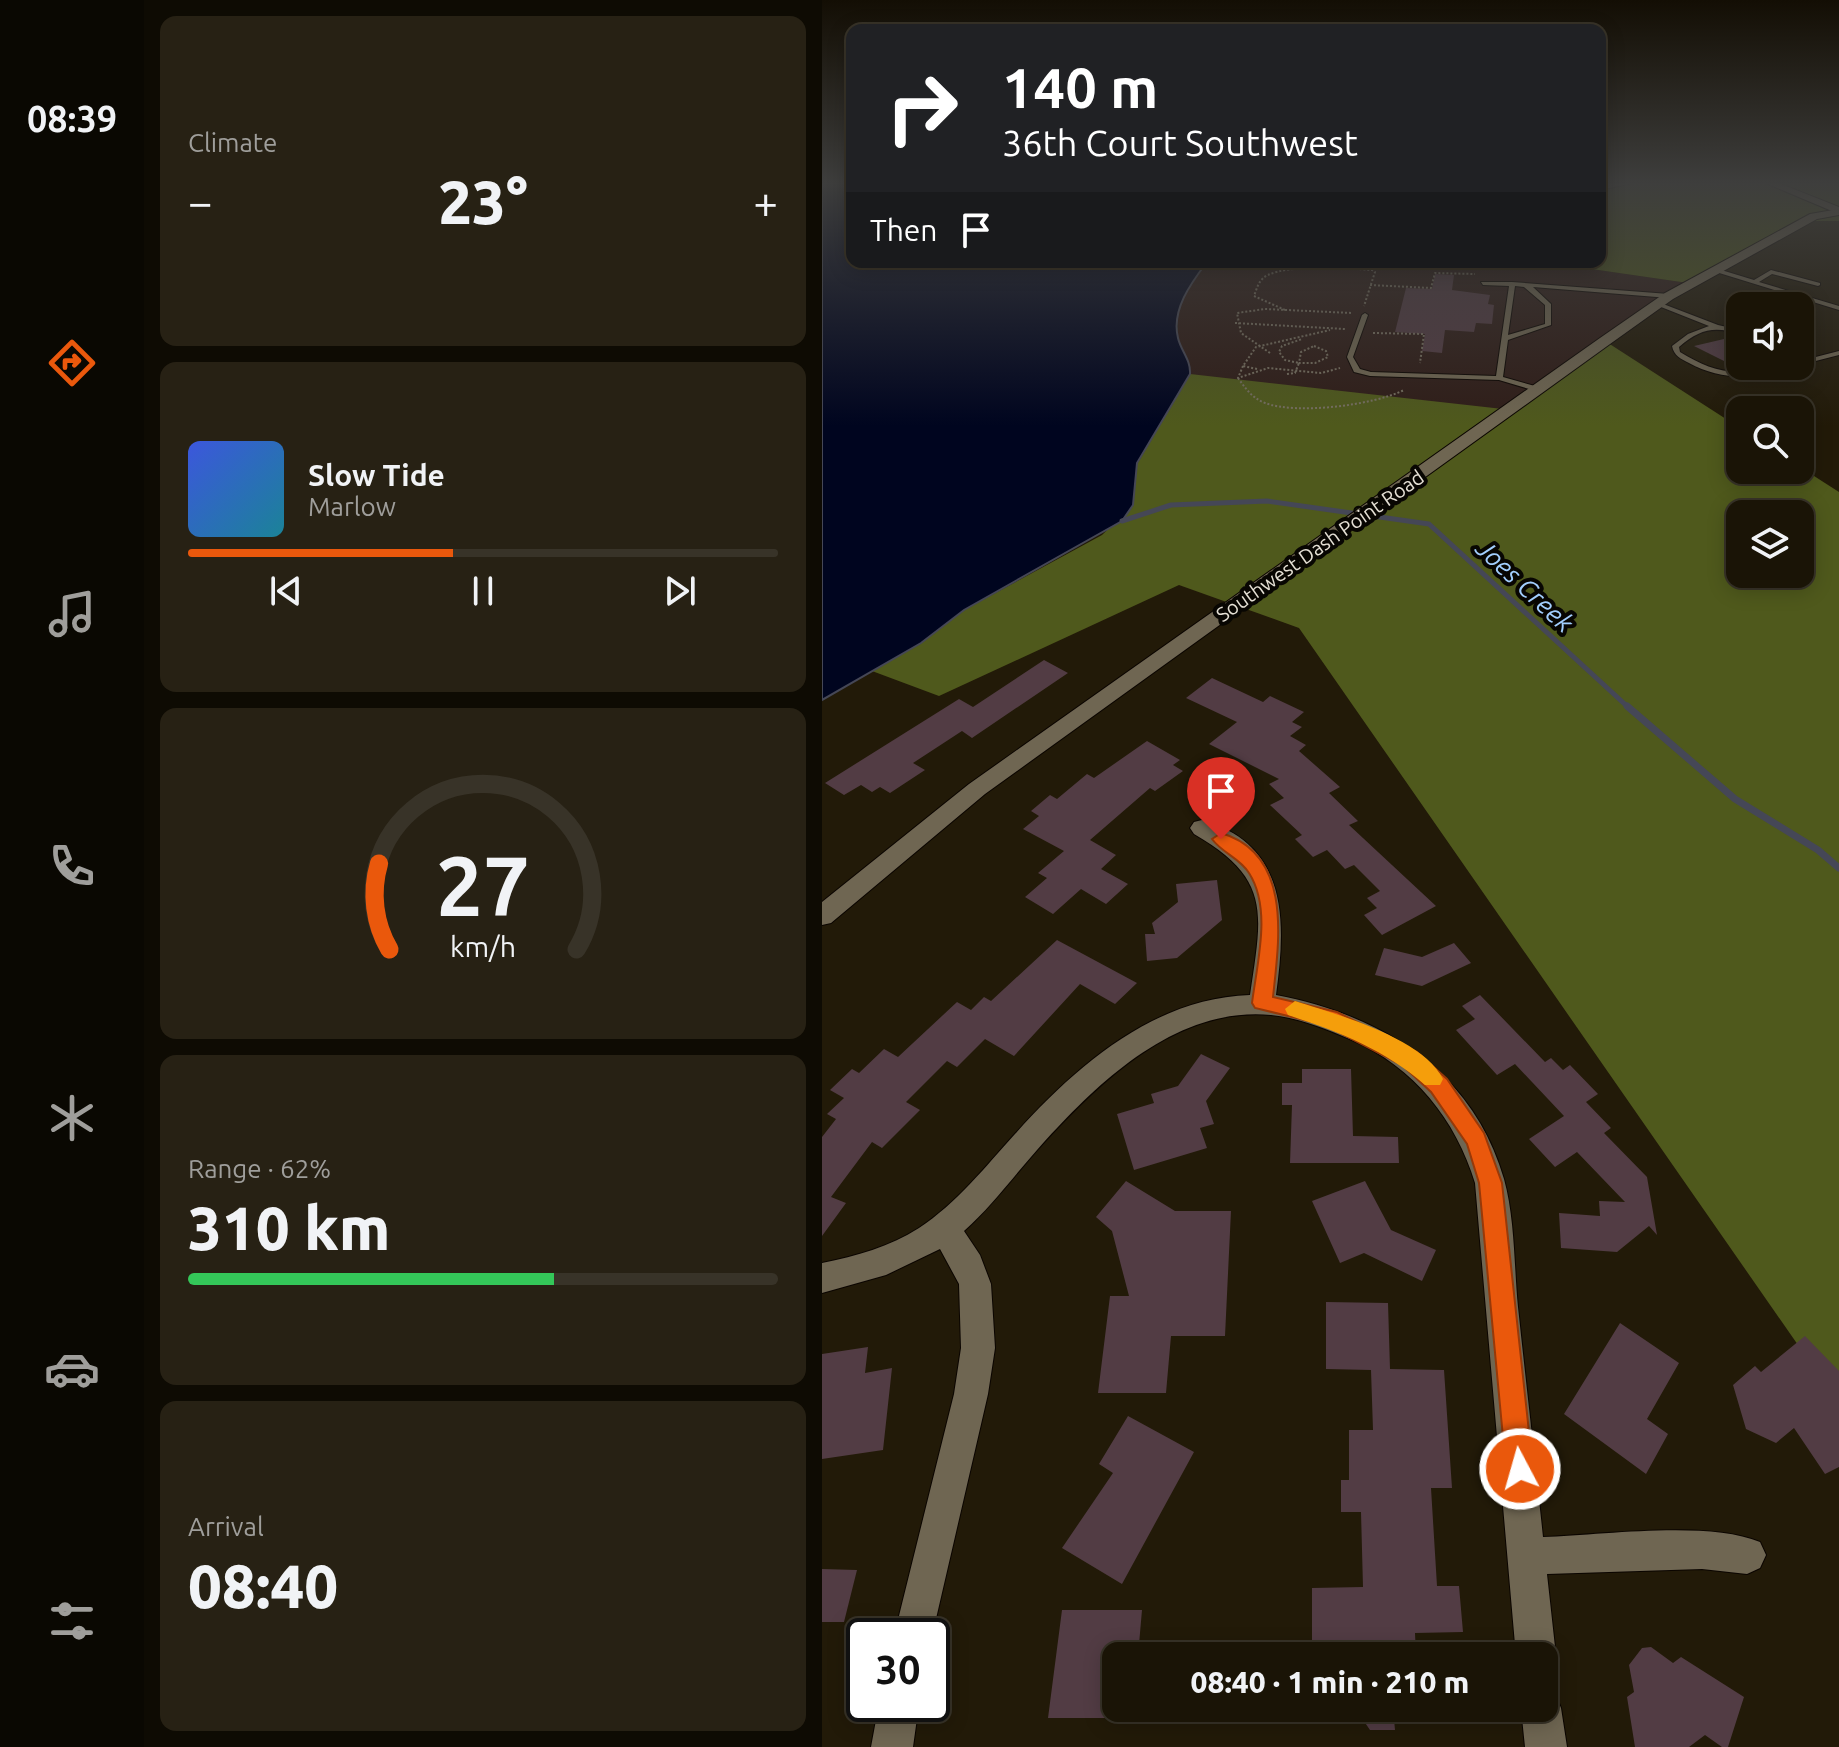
<!DOCTYPE html>
<meta charset="utf-8">
<style>
body{margin:0;font-family:Ubuntu,sans-serif;background:#272114;color:#f1f3f6;height:100vh;display:flex;flex-direction:column;font-size:30px;white-space:nowrap}
*{box-sizing:border-box;margin:0}
p{font-size:26px;color:#9f9e9b}
.icon{flex:none;width:44px;height:44px;fill:none;stroke:currentColor;stroke-width:2;stroke-linecap:round;stroke-linejoin:round}
.map{position:relative;flex:1;overflow:hidden}
.side{display:flex;flex-direction:column;gap:16px;padding:16px;background:#0e0b03;width:678px}
.side>*{flex:none}
.hud{position:absolute;left:24px;top:24px;width:760px;height:244px;border-radius:16px;box-shadow:0 4px 20px #0003,0 0 0 2px #383328;background:#202124;color:#fff;overflow:hidden}
.buttons{position:absolute;left:904px;top:292px;display:grid;gap:16px}
.buttons a{display:grid;place-items:center;width:88px;height:88px;border-radius:16px;background:#1a1406;box-shadow:0 4px 20px #0003,0 0 0 2px #383328;font-size:40px}
.speed{position:absolute;left:24px;top:1618px;display:flex;gap:16px;font-size:40px;font-weight:700;text-align:center}
.speed>*{display:grid;place-content:center;width:104px;height:104px;border-radius:50%;background:#1a1406;box-shadow:0 4px 20px #0003,0 0 0 2px #383328;line-height:1}
.speed .limit{border:4px solid #111;border-radius:12px;background:#fff;color:#111}
.pin{position:absolute;display:grid;place-items:center;width:68px;height:68px;color:#fff;margin:-82px -34px;border-radius:50% 50% 50% 0;rotate:-45deg;box-shadow:0 0 8px #0007}
.pin .icon{rotate:45deg}
.me{position:absolute;width:88px;margin:-44px;rotate:354deg;stroke-linejoin:round;filter:drop-shadow(0 0 6px #0008)}
.turn{display:flex;align-items:center;gap:28px;height:168px;padding:0 24px;font-size:36px}
.turn .icon{width:104px;height:104px;stroke-width:2.5}
.turn b{display:block;font-size:56px;line-height:68px}
.then{display:flex;align-items:center;height:76px;padding:0 24px;background:#0003;gap:16px;font-size:30px}
.big{font-size:60px;font-weight:800;line-height:1.1}
.side .tile{flex:1;display:flex;flex-direction:column;justify-content:center;gap:12px;min-width:0;padding:0 28px;border-radius:16px;background:#272114}
.side .dial{align-items:center;gap:0}
.dial svg{height:208px;overflow:visible;fill:none;stroke:#383328;stroke-width:7;stroke-linecap:round;text-anchor:middle}
.dial text{fill:#f1f3f6;stroke:none}
.song{display:flex;align-items:center;gap:24px}
.cover{width:96px;height:96px;border-radius:12px;background:linear-gradient(135deg,hsl(230 70% 55%),hsl(190 70% 35%))}
.played{height:8px;border-radius:4px;background:linear-gradient(90deg,#ea580c 45%,#383328 45%)}
.keys{display:flex;justify-content:space-around;direction:ltr}
.heat{display:flex;justify-content:space-between;align-items:center;font-size:44px;direction:ltr}
.charge{height:12px;border-radius:6px;background:linear-gradient(90deg,#34c759 62%,#383328 0)}
.trip{position:absolute;left:280px;top:1642px;width:456px;height:80px;border-radius:16px;background:#1a1406;box-shadow:0 4px 20px #0003,0 0 0 2px #383328;font-weight:800;line-height:80px;text-align:center}
main{display:flex;flex:1;min-height:0}
.tabs{display:flex;flex-direction:column;width:144px;justify-content:space-around;align-items:center;background:#0a0802;color:#9f9e9b}
.tabs .icon{width:56px;height:56px}
.tabs .active{color:#ea580c}
.tabs b{font-size:36px;color:#f1f3f6}
.map>svg:first-child{display:block}
.commercial{fill:#2f1d18}
.forest{fill:#4f591c;fill-rule:evenodd}
.water{fill:#00051f;stroke:#454756;stroke-width:2}
.lines{fill:none;stroke-linecap:round;stroke-linejoin:round}
.stream-far1{stroke:#454756;stroke-width:5}
.stream{stroke:#454756;stroke-width:7}
.building{fill:#523c44}
.lane-casing{stroke:#0b0500;stroke-width:2}
.street-casing{stroke:#0b0500;stroke-width:2}
.secondary-casing{stroke:#0b0500;stroke-width:2}
.path{stroke:#766f60;stroke-width:2;stroke-dasharray:2 2;stroke-linecap:butt}
.lane{fill:#6f6652;fill-rule:evenodd}
.street{fill:#6f6652;fill-rule:evenodd}
.secondary{fill:#6f6652;fill-rule:evenodd}
.route{fill:#ea580c;stroke:#983908;stroke-width:2}
.slow{fill:#f59e0b}
.labels{text-anchor:middle;stroke-width:8;stroke-linejoin:round;paint-order:stroke}
.far-street-label{font-size:20px;fill:#e5e0d5;stroke:#080602}
.water-label{font-size:26px;font-style:italic;fill:#a2cefd;stroke:#080602}
</style>
<main>
<nav class="tabs">
<b>08:39</b>
<svg class="icon active" aria-label="directions" viewBox="0 0 24 24"><path d="M12 3l9 9-9 9-9-9zM9 14v-3h6M13 9l2 2-2 2"/></svg>
<svg class="icon" aria-label="music" viewBox="0 0 24 24"><path d="M9 18V5l10-2v13"/><circle cx="6" cy="18" r="3"/><circle cx="16" cy="16" r="3"/></svg>
<svg class="icon" aria-label="phone" viewBox="0 0 24 24"><path d="M5 4h4l2 5-3 2q2 4 5 5l2-3 5 2v4C11 20 4 13 5 4z"/></svg>
<svg class="icon" aria-label="climate" viewBox="0 0 24 24"><path d="M12 3v18M4 7l16 10M4 17L20 7"/></svg>
<svg class="icon" aria-label="car" viewBox="0 0 24 24"><path d="M5 17H2v-5l4-1 3-4h7l3 4 3 1v5h-3M9 17h6M6 11h13"/><circle cx="7" cy="17" r="2"/><circle cx="17" cy="17" r="2"/></svg>
<svg class="icon" aria-label="filters" viewBox="0 0 24 24"><path d="M4 7h16M4 17h16"/><circle cx="9" cy="7" r="2"/><circle cx="15" cy="17" r="2"/></svg>
</nav>
<section class="side">
<div class="tile"><p>Climate</p>
<div class="heat"><a>−</a><b class="big">23°</b><a>+</a></div>
</div>
<div class="tile">
<div class="song"><i class="cover"></i><div><b>Slow Tide</b><p>Marlow</p></div></div>
<div class="played"></div>
<div class="keys"><svg class="icon" aria-label="previous" viewBox="0 0 24 24"><path d="M18 5L8 12l10 7zM5 5v14"/></svg><svg class="icon" aria-label="pause" viewBox="0 0 24 24"><path d="M8 5v14M16 5v14"/></svg><svg class="icon" aria-label="next" viewBox="0 0 24 24"><path d="M6 5l10 7-10 7zM19 5v14"/></svg></div>
</div>
<div class="tile dial"><svg viewBox="0 0 100 80">
<path d="M14 69A42 42 0 1 1 86 69"/>
<path d="M14 69A42 42 0 0 1 10 36" stroke="#ea580c"/>
<text x="50" y="56" font-size="32" font-weight="700">27</text>
<text x="50" y="72" font-size="11">km/h</text>
</svg></div>
<div class="tile"><p>Range · 62%</p><b class="big">310 km</b><div class="charge"></div></div>
<div class="tile"><p>Arrival</p><b class="big">08:40</b></div>
</section>
<div class="map">
<svg width="1017" height="1747" viewBox="0 0 1017 1747">
<rect width="100%" height="100%" fill="#221a08"/>
<!-- commercial -->
<path class="commercial" d="M385,262H721L873,284L691,410L361,385L368,374L356,342V313L361,297Z"/>
<!-- forest -->
<path class="forest" d="M808,182H1017V221H989L873,284L721,262H778V187Z
M783,341L918,428V470H978V467L1017,492V1404L477,628L357,585L117,696L50,671L99,643L142,610L280,535L311,505L315,464L368,374L690,410ZM918,514H978V574H918Z"/>
<!-- water -->
<path class="water" d="M0,182H30V262H385C369,283 349,310 356,338C359,351 369,360 368,374L315,463L311,505L300,521L142,610L99,643L0,700Z"/>
<g class="lines">
<!-- stream-far1 -->
<path class="stream-far1" d="M300,521L349,505L445,501L607,524L807,708"/>
<!-- stream -->
<path class="stream" d="M805,706L913,799L996,850L1017,868"/>
</g>
<!-- building -->
<path class="building" d="M613,274L632,275L630,290L668,295L666,304L672,305L670,324L654,323L652,332L623,330L620,353L600,351L603,334L573,332L584,288L610,289Z
M902,339H918V369L872,346Z
M222,660L246,673L150,738L140,731L91,763L103,770L68,793L58,787L50,792L39,785L22,795L3,783L137,699L151,707Z
M390,678L441,702L448,696L482,712L470,722L480,727L468,736L484,745L477,751L518,787L507,793L536,821L527,825L614,906L560,935L542,915L555,908L545,898L558,891L532,865L523,869L505,850L491,857L473,839L480,835L448,805L462,798L447,784L457,779L387,744L415,722L364,698Z
M325,741L358,760L351,765L361,771L333,791L328,788L268,840L294,855L279,869L306,884L284,904L259,889L231,914L203,897L225,878L216,873L242,851L201,829L217,816L209,811L228,795L235,799L265,774L272,778Z
M395,880L400,920L355,958L325,961L323,934H333L330,923L356,902L354,884Z
M235,940L315,983L293,1004L258,984L192,1056L163,1039L135,1067L125,1061L84,1102L98,1110L60,1148L50,1142L9,1197L24,1203L0,1236V1137L14,1119L5,1114L22,1098L8,1090L30,1069L37,1073L62,1049L76,1057L135,1002L149,1010L162,997L169,1001Z
M632,943L649,963L600,986L553,975L562,948L600,957Z
M658,995L723,1062L729,1058L741,1070L748,1065L776,1094L764,1102L789,1128L782,1133L825,1177L835,1235L827,1226L795,1252L739,1248L737,1213L778,1216L777,1201L803,1202L755,1152L733,1167L707,1139L742,1116L693,1064L675,1075L634,1030L653,1019L640,1006Z
M379,1054L408,1068L384,1101L392,1124L378,1128L385,1148L312,1170L295,1114L332,1103L329,1094L356,1086Z
M480,1069H529L531,1136L576,1137L577,1163H468L470,1105H460V1083H480Z
M304,1181L353,1211H409L403,1336H349L344,1393H276L288,1296H307L290,1231L274,1217Z
M543,1181L569,1230L614,1250L600,1281L542,1253L518,1263L490,1201Z
M504,1302L566,1303L568,1369L622,1370L630,1488H609L615,1586H637L641,1632L593,1633L594,1656H490V1588L541,1587L539,1512H519V1480H527V1430H551L549,1370L504,1369Z
M798,1323L857,1363L825,1419L846,1434L824,1474L742,1414Z
M983,1336L1017,1371V1467L1003,1474L972,1428L954,1443L924,1429L911,1385L933,1366L939,1372Z
M46,1347L43,1373L70,1368L61,1450L0,1459V1354Z
M306,1416L372,1452L300,1584L240,1548L291,1473L277,1464Z
M0,1569L35,1570L22,1622H0Z
M240,1610H320L316,1656H294V1718H226Z
M829,1647L851,1663L859,1657L922,1697L906,1747H900L883,1735L867,1747H813L805,1697L812,1692L807,1665L820,1648Z
M533,1708H571L573,1730H548Z"/>
<g class="lines">
<defs>
<path id="lane" d="M896,269L932,280L949,270L998,283V285L996,286L950,274L937,282L1017,306V310L894,272Z
M659,282H690L847,294L850,296L847,298L711,287L729,304V325L686,340L681,377L720,388L721,390L717,392L677,380L548,376L532,372L525,357L540,315L543,313L546,315L531,357L538,369L549,372L674,376L687,286L661,285ZM693,286L702,287L723,305V324L686,335Z
M836,302L896,325L918,330V334C892,326 878,329 857,347L858,352C881,366 902,375 930,371C943,369 954,366 968,366C936,381 898,380 867,363C859,359 852,356 850,346L866,334L887,326L834,305L833,304Z
M1017,351V355L978,365V361Z"/>
<path id="street" d="M792,182H815L778,190V184Z
M941,182H954L1017,207V214Z
M380,820C467,845 464,922 454,995C559,1015 651,1071 682,1179C693,1219 692,1266 696,1307C704,1383 713,1460 721,1537C780,1535 886,1520 938,1542L944,1555L938,1568L925,1574L880,1569L725,1574L734,1656L728,1670L722,1672V1656H694L653,1183C634,1120 592,1067 530,1040C504,1029 478,1018 449,1015C353,1006 274,1084 215,1150C191,1177 169,1207 142,1231L158,1255L169,1284L173,1348L166,1394L110,1636H72L132,1394L139,1348L137,1284L118,1249L64,1275L0,1293V1263C35,1256 67,1247 97,1228C135,1203 163,1167 193,1134C254,1066 332,998 428,995C440,913 450,879 372,834L368,828L372,822Z
M722,1689L733,1694L739,1708L745,1747H703L699,1708H722Z
M57,1704H97L91,1747H49Z"/>
<path id="secondary" d="M1017,209V215L995,219L851,299L788,344L163,794L9,923L0,925V902L147,784L778,338L843,293L988,214Z"/>
</defs>
<!-- lane casing -->
<use href="#lane" class="lane-casing"/>
<!-- street casing -->
<use href="#street" class="street-casing"/>
<!-- secondary casing -->
<use href="#secondary" class="secondary-casing"/>
<!-- path -->
<path class="path" d="M548,285L609,288L613,273L653,274
M463,310L432,296C435,288 437,279 446,275C470,264 523,268 550,270L553,272L542,306
M413,323L523,329
M551,333L602,334L598,363
M492,346L504,351L506,357L493,363H477L479,352Z
M448,353L419,333L415,313L443,309L530,313
M421,366L416,378L446,368L499,373L518,368
M435,369L421,366L434,347L508,330
M465,374L473,373L477,363L463,360L457,352L460,346L480,339
M416,378C424,389 430,398 443,403C475,415 552,405 582,390"/>
<!-- lane -->
<use href="#lane" class="lane"/>
<!-- street -->
<use href="#street" class="street"/>
<!-- secondary -->
<use href="#secondary" class="secondary"/>
</g>
<!-- sky -->
<linearGradient id="sky" x2="0" y2="1"><stop stop-color="#130e04"/><stop offset="0.43" stop-color="#3e3e3d"/><stop offset="1" stop-color="#3e3e3d" stop-opacity="0"/></linearGradient>
<rect width="1017" height="426" fill="url(#sky)"/>
<!-- route -->
<path class="route" d="M399,833C471,854 457,941 451,997L515,1012L595,1052L625,1079L662,1133L680,1183L711,1469L707,1479L698,1483L688,1479L684,1469L657,1183L645,1144L609,1092L580,1065L503,1025L433,1008L430,1003C435,963 450,909 427,873C418,858 400,853 390,839Z"/>
<!-- slow -->
<path class="slow" d="M473,1001C514,1014 601,1038 621,1079L618,1085H603C562,1049 517,1032 466,1015L463,1009Z"/>
<g class="labels">
<!-- far-street labels -->
<g class="far-street-label">
<text transform="translate(498 546) rotate(-35)" y="7">Southwest Dash Point Road</text>
</g>
<!-- water labels -->
<g class="water-label">
<text transform="translate(703 586) rotate(43)" y="9">Joes Creek</text>
</g>
</g>
</svg>
<div class="buttons">
<a><svg class="icon" aria-label="sound" viewBox="0 0 24 24"><path d="M4 9h4l5-4v14l-5-4H4zM17 9q2 3 0 6"/></svg></a>
<a><svg class="icon" aria-label="search" viewBox="0 0 24 24"><circle cx="10" cy="10" r="6"/><path d="M15 15l6 6"/></svg></a>
<a><svg class="icon" aria-label="layers" viewBox="0 0 24 24"><path d="M12 4l9 5-9 5-9-5zM3 14l9 5 9-5"/></svg></a>
</div>
<div class="speed"><div class="limit">30</div></div>
<div class="pin" style="left:399px;top:839px;background:#d93025"><svg class="icon" aria-label="arrive" viewBox="0 0 24 24"><path d="M6 21V4h12l-3 4 3 4H6"/></svg></div>
<svg class="me" style="left:698px;top:1469px" viewBox="-20 -20 40 40"><circle r="17" fill="#ea580c" stroke="#fff" stroke-width="3"/><path d="M0-11L8 9 0 5-8 9z" fill="#fff"/></svg>
<div class="trip">08:40 · 1 min · 210 m</div>
<div class="hud">
<div class="turn"><svg class="icon" aria-label="right" viewBox="0 0 24 24"><path d="M7 20v-9h11M14 6l5 5-5 5"/></svg><div><b>140 m</b>36th Court Southwest</div></div>
<div class="then">Then<svg class="icon" aria-label="arrive" viewBox="0 0 24 24"><path d="M6 21V4h12l-3 4 3 4H6"/></svg></div>
</div>
</div>
</main>
